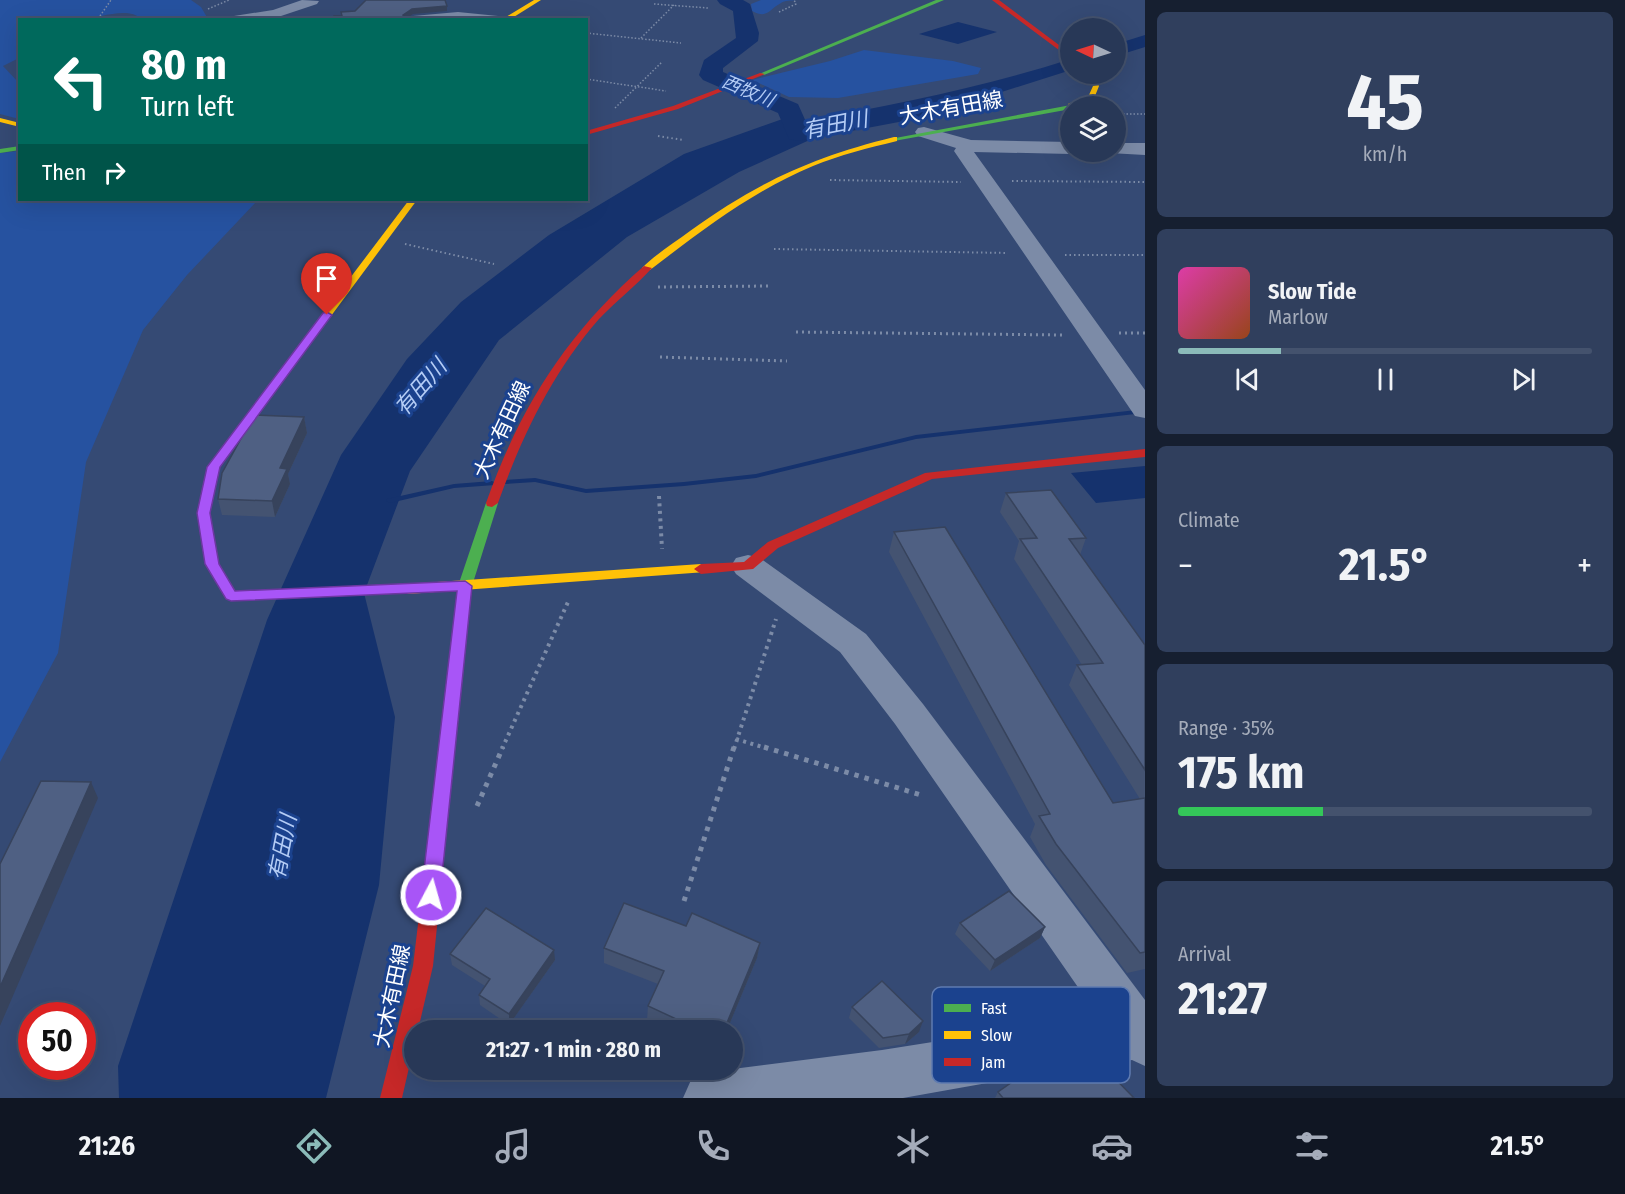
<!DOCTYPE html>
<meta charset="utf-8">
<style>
body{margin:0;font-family:"Fira Sans Condensed","Noto Sans JP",sans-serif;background:#303f5d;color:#f1f3f6;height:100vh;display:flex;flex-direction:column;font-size:22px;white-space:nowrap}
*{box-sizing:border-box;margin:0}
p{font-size:20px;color:#a5acba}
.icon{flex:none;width:33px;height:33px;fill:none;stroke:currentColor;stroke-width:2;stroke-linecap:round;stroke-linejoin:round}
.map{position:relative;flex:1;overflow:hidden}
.side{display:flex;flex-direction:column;gap:12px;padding:12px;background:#161f30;width:480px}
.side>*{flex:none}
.banner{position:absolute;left:18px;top:18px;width:570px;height:183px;border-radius:0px;box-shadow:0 6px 24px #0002,0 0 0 2px #44526d;background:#00695c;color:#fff;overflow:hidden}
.needle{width:39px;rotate:274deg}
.tools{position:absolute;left:1060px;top:18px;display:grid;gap:12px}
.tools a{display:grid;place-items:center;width:66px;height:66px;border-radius:50%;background:#283857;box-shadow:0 6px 24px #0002,0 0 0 2px #44526d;font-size:30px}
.speed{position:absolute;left:18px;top:1002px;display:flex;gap:12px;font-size:30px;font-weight:700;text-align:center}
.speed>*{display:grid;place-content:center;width:78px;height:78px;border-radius:50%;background:#283857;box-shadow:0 6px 24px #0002,0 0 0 2px #44526d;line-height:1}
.speed .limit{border:9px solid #d22;background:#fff;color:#111}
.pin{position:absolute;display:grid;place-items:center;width:51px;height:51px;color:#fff;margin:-62px -26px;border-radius:50% 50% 50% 0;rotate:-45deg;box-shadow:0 0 6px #0007}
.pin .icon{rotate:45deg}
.me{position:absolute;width:66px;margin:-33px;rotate:6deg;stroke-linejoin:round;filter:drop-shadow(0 0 4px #0008)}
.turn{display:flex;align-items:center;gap:21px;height:126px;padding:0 24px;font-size:27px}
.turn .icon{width:78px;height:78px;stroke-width:2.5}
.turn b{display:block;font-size:42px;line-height:51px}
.then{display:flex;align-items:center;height:57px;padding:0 24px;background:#0003;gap:12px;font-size:22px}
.big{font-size:45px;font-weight:700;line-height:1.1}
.side .tile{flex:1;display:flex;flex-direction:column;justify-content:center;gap:9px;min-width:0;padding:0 21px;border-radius:9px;background:#303f5d}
.side .dial{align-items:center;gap:0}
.dial b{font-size:78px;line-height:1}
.song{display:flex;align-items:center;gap:18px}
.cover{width:72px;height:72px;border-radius:9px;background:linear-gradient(135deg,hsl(320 70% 55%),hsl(20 70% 35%))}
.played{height:6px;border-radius:3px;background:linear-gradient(90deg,#8bbbb9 25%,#44526d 25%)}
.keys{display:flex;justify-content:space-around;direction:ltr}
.heat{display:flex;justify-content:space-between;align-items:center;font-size:33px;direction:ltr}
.charge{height:9px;border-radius:4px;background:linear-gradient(90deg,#34c759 35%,#44526d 0)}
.trip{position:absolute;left:404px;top:1020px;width:339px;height:60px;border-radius:30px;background:#283857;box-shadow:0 6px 24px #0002,0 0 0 2px #44526d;font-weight:700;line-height:60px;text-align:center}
.tab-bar{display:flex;height:96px;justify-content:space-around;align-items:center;background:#101623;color:#a5acba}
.tab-bar .icon{width:42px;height:42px}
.tab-bar .active{color:#8bbbb9}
.tab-bar b{font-size:27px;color:#f1f3f6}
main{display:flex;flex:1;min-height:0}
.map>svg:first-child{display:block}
.green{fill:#2652a0}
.water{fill:#15326d}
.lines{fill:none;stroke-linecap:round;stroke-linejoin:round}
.stream{fill:#15326d;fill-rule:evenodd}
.river{fill:#15326d;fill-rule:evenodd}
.path-far4{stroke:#7c8ba7;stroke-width:1.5;stroke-dasharray:1.5 2;stroke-linecap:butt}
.path-far3{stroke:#7c8ba7;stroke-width:2;stroke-dasharray:1.5 3;stroke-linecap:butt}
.path-far2{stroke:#7c8ba7;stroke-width:3;stroke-dasharray:2 4;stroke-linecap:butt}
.path-far1{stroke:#7c8ba7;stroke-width:4;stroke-dasharray:3 4.5;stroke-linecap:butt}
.path{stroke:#7c8ba7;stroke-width:5;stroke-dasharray:4.5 6;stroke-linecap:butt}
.street{fill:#7c8ba7;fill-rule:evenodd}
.fast{fill:#4caf50;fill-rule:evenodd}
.slow{fill:#ffc107;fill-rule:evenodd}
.jam{fill:#c62828;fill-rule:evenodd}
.wall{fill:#445371}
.shaded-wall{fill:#37435c}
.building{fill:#4f6083;stroke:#37435c;stroke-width:1.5}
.route{fill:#a855f7;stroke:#6d37a1;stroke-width:1.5}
.labels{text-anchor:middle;stroke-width:6;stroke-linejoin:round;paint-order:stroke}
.far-water-label{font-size:18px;font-style:italic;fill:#b4ccf5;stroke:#1b428e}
.street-label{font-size:21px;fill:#fff;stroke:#1b428e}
.water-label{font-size:22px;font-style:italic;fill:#b4ccf5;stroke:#1b428e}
.key{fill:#1b428e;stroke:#5f7bb0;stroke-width:1.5}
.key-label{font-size:16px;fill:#fff}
</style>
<main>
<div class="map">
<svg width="1145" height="1098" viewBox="0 0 1145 1098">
<rect width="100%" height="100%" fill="#354a74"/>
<!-- green -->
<path class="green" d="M0,0H191L201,7L208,19H142C127,6 99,18 82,20C61,21 40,20 20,20L19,58L3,66L19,83V119L0,114Z
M761,0H796C791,1 785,0 781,3C768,10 768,19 752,11L751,4Z
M864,50L953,61L981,68L978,74L838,98L789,97L752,80L830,61Z
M19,151L20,200H258L187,275L143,330L86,462L58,653L0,762V153Z"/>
<!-- water -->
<path class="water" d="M958,22L997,32L958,44L919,34Z
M1145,35V47L1116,56V44Z
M1071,59V70L920,118L814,138L739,172L627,237L499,340L410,471L364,593L395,717L379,885L326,1098H119L118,1066L267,620L341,455L407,359L461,302L549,235L684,154L791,116L805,121C895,105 984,87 1071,59Z
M1145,466V498L1096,503L1071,473Z"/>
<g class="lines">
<!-- stream -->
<path class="stream" d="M1145,409L1144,413L916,439L756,478L684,486L586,493L535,482L505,484L501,482L505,480L535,478L586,489L684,482L756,474L916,435Z
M492,481L496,483L495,485L454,488L390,503L386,501L387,499L454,484Z"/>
<!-- river -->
<path class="river" d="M717,0H743L750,4L759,33L758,41L723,68V72L798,104L811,133L807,139L798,141L789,139L778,113L703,80L699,75L704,60L736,38L733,11L720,4Z"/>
<!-- path-far4 -->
<path class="path-far4" d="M654,4L708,8
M208,9L229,0
M779,12L796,4L794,0
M100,16L111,0
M93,20L99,17L148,20
M586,33L681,43
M641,38L674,5
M586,79L666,91
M615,108L662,62
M1116,114H1145"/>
<!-- path-far3 -->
<path class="path-far3" d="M658,136L683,140
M830,180L961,182
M1012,181L1145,182
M405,244L494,264
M774,249L1008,253
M1065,255H1145"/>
<!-- path-far2 -->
<path class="path-far2" d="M658,287L769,286
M796,332L1063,335
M1119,333H1145
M660,357L787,361"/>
<!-- path-far1 -->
<path class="path-far1" d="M659,496L662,549
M736,739L769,749
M502,749L568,602
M734,749L776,619"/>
<!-- path -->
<path class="path" d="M764,747L921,795
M477,806L503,747
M684,901L734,747"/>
<!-- street -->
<path class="street" d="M302,0L319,1L317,4L275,18L227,20L234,16L273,10Z
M458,12L498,16L505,20H406L413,16Z
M924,127L971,140L1071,142V152H1078L1071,154L974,152L1145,390V418L1135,416L954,151L956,148L918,136L915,132L918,128Z
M1116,143H1145V155L1109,153L1108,152H1116Z
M748,555L760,558L866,634L923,704L1145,1000V1066L1132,1060L1055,1071L903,1098H683L691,1080L709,1072L882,1050L1098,1016L895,724L840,652L736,574L731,566L736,558Z"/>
<!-- fast -->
<path class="fast" d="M936,0H944L764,75L759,74Z
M1071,105L1074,106H1071V109L894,141L890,139Z
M20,146V150L0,153V149Z
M261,400L267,403L219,467L209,513L219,564L235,591L408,584L415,589L413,592L226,599L205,564L197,513L207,467L257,401Z
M492,499L498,503L472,586L444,857L441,862L435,865L429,862L426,857L458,586L486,503Z"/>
<!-- slow -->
<path class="slow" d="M534,0H541L509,20H501Z
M1088,74H1094L1099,86L1095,96L1076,106L1068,108V104L1089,95L1093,86Z
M0,118L20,123V127L0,122Z
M894,137H897V141C868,148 840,155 813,166C753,191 701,231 650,270L642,268C656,254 674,243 690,231C758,182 813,157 894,137Z
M409,200H417L265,405H257V401Z
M701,564L708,569L706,572L408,594L401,589L408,584Z"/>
<!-- jam -->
<path class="jam" d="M992,0H999L1071,54V59Z
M760,73L765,74L678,109L586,135V131L673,106Z
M644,266L652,268C636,286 616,301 599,319C552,373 522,436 498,503L492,507L487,506L486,503C520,407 567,333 644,266Z
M1145,449V457L932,479L778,548L753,569L701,574L694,569L701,564L744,562L768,542L925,473Z
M435,849L441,852L444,857L433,966L418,1030H414V1046L402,1098H380L413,966L426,857L429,852Z"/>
</g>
<!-- wall -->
<path class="wall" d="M304,417L307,433L288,474L290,484L275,517L222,515L218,499Z
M1006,493L1086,538L1080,555L1145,645V969L1127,973L1046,865L1030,837L1035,824L889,552L894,532L1113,803L1140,799L1069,685L1077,665H1082L1014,559L1019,541L1000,512Z
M960,923L1045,927L1040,938L990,971L955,934Z
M686,926L760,943L757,958L727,1030H668L647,1020L648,1006L658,984L604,963V948Z
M450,954L555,960L509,1025L480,1005L479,995L485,986L452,965Z
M852,1007L919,1032L905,1044L879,1048L849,1018Z
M1044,1081L1134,1098H995L998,1092Z"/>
<!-- shaded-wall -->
<path class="shaded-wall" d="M447,6V11L413,14L404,20L403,15L412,9Z
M304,417L307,433L288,474L290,484L275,517L272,501L280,468Z
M91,782L98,798L0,1026V987Z
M1045,927L1040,938L990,971L995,960Z
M760,943L757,958L727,1030H724Z
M554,950L555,960L509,1025V1014Z
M923,1021L919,1032L905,1044L909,1034Z"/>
<!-- building -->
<path class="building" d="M366,0H445L447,6L412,9L403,15L406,18H451L452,20H334V16H342L341,12L355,11Z
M254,415L304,417L280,468L287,469L272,501L218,499L222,473Z
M1051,490L1086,538L1069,539L1145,645V770L1077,665L1103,663L1020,539L1037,538L1006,493Z
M945,527L1113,803L1145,798V952L1140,953L1056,844L1039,816L1050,814L894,532Z
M41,781L91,782L0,987V864Z
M1009,891L1045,927L995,960L960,923Z
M624,903L686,926L692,913L760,943L724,1030H700L648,1006L664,971L604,948Z
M486,908L554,950L509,1014L479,995L490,979L450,954Z
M882,981L923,1021L909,1034L883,1038L852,1007Z
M1095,1058L1134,1098H1003L998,1092L1032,1068L1044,1081L1071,1061Z"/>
<!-- route -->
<path class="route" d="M327,312L332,315L220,467L210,513L219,564L235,591L465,581L472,586L440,895L437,901L431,903L424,901L421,895L457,591L231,601L226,599L205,564L197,513L207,467L323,313Z"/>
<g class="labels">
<!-- far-water labels -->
<g class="far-water-label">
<text transform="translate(748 91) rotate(23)" y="6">西牧川</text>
</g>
<!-- street labels -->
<g class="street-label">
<text transform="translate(951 108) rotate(-10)" y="7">大木有田線</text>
<text transform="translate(502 430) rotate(-65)" y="7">大木有田線</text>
<text transform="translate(392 996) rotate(-78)" y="7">大木有田線</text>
</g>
<!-- water labels -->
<g class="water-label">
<text transform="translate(835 124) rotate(-11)" y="8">有田川</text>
<text transform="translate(420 387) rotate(-49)" y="8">有田川</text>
<text transform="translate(282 847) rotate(-79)" y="8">有田川</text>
</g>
</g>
<!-- legend -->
<rect x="932" y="987" width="198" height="96" rx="9" class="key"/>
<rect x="944" y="1004" width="27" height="8" fill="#4caf50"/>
<rect x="944" y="1031" width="27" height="8" fill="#ffc107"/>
<rect x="944" y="1058" width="27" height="8" fill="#c62828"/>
<g class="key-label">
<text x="981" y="1014">Fast</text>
<text x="981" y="1041">Slow</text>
<text x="981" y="1068">Jam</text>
</g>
</svg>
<div class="tools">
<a><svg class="needle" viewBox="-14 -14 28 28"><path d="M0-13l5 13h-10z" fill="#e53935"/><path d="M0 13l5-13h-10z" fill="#a5acba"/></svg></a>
<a><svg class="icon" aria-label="layers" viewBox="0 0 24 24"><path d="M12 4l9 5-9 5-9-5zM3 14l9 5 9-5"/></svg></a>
</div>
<div class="speed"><div class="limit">50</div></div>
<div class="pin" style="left:327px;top:315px;background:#d93025"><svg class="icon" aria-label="arrive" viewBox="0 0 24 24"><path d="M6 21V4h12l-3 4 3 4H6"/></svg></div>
<svg class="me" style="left:431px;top:895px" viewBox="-20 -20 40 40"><circle r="17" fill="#a855f7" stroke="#fff" stroke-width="3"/><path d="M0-11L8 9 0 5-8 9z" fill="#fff"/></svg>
<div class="trip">21:27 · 1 min · 280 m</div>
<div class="banner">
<div class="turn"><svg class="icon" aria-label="left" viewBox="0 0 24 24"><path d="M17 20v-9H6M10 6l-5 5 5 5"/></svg><div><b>80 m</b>Turn left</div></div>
<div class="then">Then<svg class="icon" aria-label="right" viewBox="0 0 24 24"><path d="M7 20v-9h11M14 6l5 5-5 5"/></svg></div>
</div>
</div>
<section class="side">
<div class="tile dial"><b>45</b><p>km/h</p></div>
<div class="tile">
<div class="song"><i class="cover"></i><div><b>Slow Tide</b><p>Marlow</p></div></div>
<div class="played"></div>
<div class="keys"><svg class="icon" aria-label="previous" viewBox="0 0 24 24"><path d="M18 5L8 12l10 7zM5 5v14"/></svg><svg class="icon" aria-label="pause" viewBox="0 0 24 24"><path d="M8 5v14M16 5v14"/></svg><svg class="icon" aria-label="next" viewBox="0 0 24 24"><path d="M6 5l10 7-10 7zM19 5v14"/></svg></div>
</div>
<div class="tile"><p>Climate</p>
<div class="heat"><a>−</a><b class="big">21.5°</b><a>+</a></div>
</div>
<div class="tile"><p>Range · 35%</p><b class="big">175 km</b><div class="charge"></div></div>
<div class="tile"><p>Arrival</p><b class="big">21:27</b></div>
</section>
</main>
<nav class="tab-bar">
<b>21:26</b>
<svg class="icon active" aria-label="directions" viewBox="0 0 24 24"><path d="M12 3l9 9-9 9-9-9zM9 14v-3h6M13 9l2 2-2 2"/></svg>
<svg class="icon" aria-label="music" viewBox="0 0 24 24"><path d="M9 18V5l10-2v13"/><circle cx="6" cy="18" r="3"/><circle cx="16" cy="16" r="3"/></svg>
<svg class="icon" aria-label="phone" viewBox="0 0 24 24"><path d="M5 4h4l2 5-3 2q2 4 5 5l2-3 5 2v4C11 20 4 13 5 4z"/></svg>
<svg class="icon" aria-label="climate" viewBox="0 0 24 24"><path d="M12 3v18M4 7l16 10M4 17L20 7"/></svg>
<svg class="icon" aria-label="car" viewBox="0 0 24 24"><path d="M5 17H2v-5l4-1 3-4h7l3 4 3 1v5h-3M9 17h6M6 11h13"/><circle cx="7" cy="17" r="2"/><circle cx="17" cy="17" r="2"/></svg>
<svg class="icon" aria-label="filters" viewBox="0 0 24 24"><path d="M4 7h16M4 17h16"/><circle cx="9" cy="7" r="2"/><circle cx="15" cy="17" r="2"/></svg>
<b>21.5°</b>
</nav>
